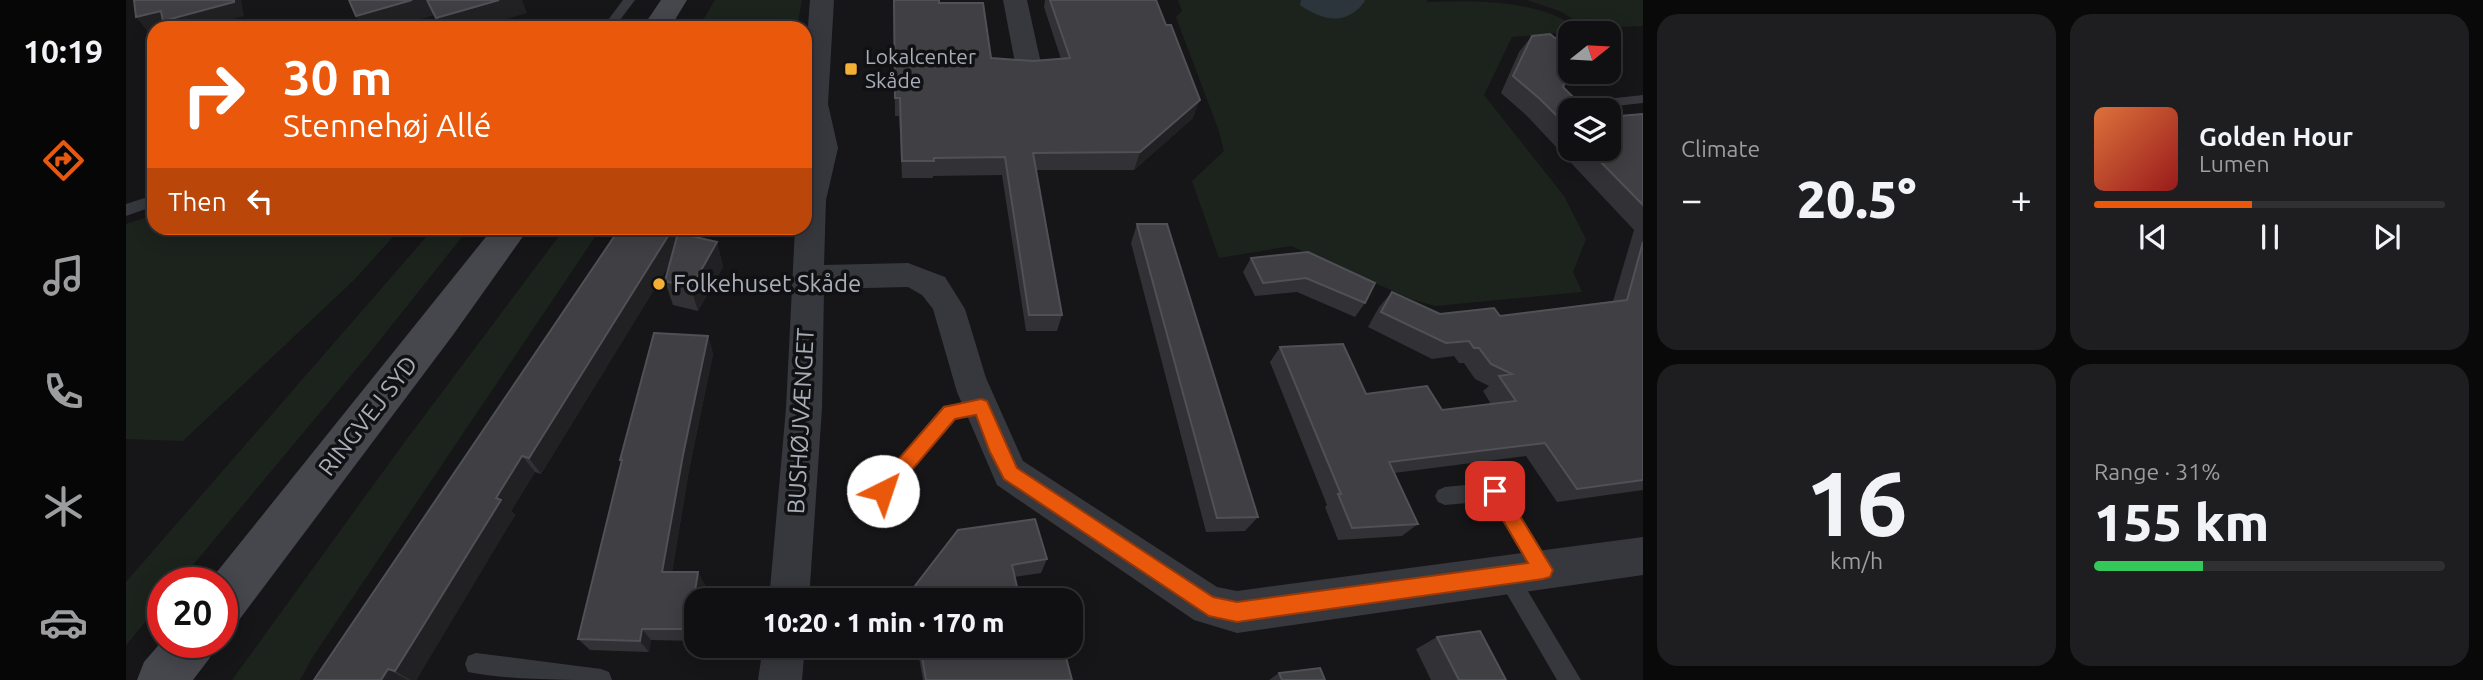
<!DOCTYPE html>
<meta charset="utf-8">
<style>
body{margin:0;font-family:Ubuntu,sans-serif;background:#1e1e20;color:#f1f3f6;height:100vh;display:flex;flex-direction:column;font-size:26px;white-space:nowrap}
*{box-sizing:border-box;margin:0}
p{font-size:23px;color:#9c9d9f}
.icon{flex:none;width:38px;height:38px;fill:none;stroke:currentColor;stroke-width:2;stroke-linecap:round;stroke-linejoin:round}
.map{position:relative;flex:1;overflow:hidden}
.sheet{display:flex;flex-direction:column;gap:14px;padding:14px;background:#09090a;width:840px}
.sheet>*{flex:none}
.guide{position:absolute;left:21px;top:21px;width:665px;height:214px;border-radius:21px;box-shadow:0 4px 18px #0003,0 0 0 2px #303032;background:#ea580c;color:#fff;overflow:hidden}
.needle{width:46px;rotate:72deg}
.fabs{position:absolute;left:1432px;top:21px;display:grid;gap:14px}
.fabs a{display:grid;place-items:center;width:63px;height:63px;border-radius:14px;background:#101012;box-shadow:0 4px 18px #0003,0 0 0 2px #303032;font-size:35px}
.speed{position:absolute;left:21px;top:567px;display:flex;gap:14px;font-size:35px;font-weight:700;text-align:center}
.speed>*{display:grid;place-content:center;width:91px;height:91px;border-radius:50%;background:#101012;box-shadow:0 4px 18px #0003,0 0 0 2px #303032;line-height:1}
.speed .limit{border:10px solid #d22;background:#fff;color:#111}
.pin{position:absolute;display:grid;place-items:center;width:60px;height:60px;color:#fff;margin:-30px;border-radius:14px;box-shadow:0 4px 10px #0006}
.me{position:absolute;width:77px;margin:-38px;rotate:41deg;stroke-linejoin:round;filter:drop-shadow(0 0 5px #0008)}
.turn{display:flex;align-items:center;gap:24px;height:147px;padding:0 21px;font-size:32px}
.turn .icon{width:91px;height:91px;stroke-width:2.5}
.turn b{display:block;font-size:49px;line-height:60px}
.then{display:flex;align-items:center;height:66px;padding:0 21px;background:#0003;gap:14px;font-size:26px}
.big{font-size:52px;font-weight:800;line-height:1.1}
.sheet .card{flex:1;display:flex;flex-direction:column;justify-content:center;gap:10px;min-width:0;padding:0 24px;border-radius:21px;background:#1e1e20}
.sheet .dial{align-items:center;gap:0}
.dial b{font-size:91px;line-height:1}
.song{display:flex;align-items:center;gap:21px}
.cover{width:84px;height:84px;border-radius:10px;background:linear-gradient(135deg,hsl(20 70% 55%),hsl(0 70% 35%))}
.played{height:7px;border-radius:4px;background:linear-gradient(90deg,#ea580c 45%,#303032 45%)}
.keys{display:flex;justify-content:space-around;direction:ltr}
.heat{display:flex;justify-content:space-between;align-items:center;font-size:38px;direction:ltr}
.charge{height:10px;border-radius:5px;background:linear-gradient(90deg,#34c759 31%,#303032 0)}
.sheet .tiles{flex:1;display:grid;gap:14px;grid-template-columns:repeat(2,1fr)}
.trip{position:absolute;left:558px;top:588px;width:399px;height:70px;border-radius:21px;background:#101012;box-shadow:0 4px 18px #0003,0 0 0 2px #303032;font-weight:800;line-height:70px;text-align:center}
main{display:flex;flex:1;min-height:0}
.tab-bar{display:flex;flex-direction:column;width:126px;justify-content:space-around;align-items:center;background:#060607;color:#9c9d9f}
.tab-bar .icon{width:49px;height:49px}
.tab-bar .on{color:#ea580c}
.tab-bar b{font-size:32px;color:#f1f3f6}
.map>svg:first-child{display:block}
.green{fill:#1c231d}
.water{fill:#2c353c}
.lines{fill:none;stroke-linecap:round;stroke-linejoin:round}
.service{fill:#37383d;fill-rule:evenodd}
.minor{fill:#37383d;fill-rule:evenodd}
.secondary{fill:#45474d;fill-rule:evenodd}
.wall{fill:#323236}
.shaded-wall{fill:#212124}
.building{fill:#3f3f44;stroke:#4f5156;stroke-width:2}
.route{fill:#ea580c;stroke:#983908;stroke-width:2}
.poi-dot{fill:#f2b134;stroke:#111113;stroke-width:2.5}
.labels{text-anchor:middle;stroke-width:7;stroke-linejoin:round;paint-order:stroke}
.far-poi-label{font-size:21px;fill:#a8adb8;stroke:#111113;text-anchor:start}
.poi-label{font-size:24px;fill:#a8adb8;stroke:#111113;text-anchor:start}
.street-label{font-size:24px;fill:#a8adb8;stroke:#111113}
</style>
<main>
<nav class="tab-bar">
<b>10:19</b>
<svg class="icon on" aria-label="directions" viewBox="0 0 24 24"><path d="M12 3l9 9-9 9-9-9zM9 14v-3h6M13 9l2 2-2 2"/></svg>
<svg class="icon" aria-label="music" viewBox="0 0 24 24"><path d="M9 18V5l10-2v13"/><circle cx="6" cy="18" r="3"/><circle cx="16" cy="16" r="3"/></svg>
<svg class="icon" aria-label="phone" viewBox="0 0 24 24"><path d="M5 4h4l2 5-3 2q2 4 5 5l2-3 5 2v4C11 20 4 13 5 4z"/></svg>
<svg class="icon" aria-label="climate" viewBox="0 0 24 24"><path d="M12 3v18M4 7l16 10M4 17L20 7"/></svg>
<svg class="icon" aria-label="car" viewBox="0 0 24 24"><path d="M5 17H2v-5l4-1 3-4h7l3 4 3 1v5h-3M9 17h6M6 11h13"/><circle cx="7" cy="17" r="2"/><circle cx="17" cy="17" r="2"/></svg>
</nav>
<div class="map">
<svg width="1517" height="680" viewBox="0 0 1517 680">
<rect width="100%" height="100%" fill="#161618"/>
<!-- green -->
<path class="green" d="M589,0H676L671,28H572Z
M1052,0H1301L1302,2C1355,0 1415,0 1456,31L1386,37L1358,95L1438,196L1460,239L1447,272L1456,292L1309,306L1285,299L1165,246L1093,258L1066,181L1098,151L1093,131L1050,17L1056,11Z
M1401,0H1517V26L1461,28L1434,11Z
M28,215V228H275L229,279L57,441L0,439V224Z
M308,228H343L242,355L52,583H37V601L0,645V582Z
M439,228H475L186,658L174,680H106L275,447Z"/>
<!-- water -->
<path class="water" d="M1175,0H1238L1239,1C1221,26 1197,21 1174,5Z"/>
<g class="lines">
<!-- service -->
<path class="service" d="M497,0H509L488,28H476Z
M1517,95V103L1462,109L1455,105L1462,101Z
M28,195V206L0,216V204Z
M855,399L862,401L864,407L862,413L829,419L764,497L757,500L750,497L747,491L750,485L817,406Z
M1369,482L1376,485L1424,563L1428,570L1424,577L1417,580L1410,577L1364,501L1319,505L1312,502L1309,496L1312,490L1319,487Z
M1381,565L1388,568L1455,680H1431L1374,582L1370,575L1374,568Z
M350,653L475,669L483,672L486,680C444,680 381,680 342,672L339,664L342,656Z"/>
<!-- minor -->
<path class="minor" d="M684,0H708L702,104L712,148L700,200L698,265L782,263L819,277L839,309L860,378L897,461L1091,587L1111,591L1517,537V575L1111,633L1068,620L871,485L831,392L807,309L796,295L782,287L698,289L696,408L683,600H643L660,408L669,228H679V168L684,148L682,135L679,134V65Z
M877,0H901L916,68L912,73L903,76L894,73L890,68Z
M637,646H679L676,680H632Z"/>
<!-- secondary -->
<path class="secondary" d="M535,0H561L544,28H516Z
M367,228H403L327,335L113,620L96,627V583H82Z
M37,640V642H90L83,659L67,680H11L18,662Z"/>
</g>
<!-- wall -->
<path class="wall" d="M768,0L813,3L865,58L907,61L935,59L918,7L919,0H1030L1067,118L1008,170H910L936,315L931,331H900L876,175L807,176V178H776L773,116H769Z
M1406,36L1437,87L1444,110V149H1482L1517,114V490L1431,502L1400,456L1268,473L1292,524L1276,536L1212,540L1199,507L1201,505L1144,362L1154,347L1240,394L1316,410L1365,404L1357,391L1363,386L1349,379L1338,363H1333L1328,356L1306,359L1242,327L1253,307L1266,292L1314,314L1374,316L1487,301L1508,230L1401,116L1375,93L1393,52Z
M1011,224L1132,517L1119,531L1080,532L1005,243Z
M561,235L591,242L597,267L572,311L547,305L539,281L543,265L415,474L409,472L385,511L389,515L290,680H188Z
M1182,252L1239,303L1229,317L1171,292L1129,296L1117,272L1125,258Z
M582,336L587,354L563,470L546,572L579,585L570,641L525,640L523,652L464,650L452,639L496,463L494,460Z
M832,530L921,559L915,573L889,577L894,600H784L785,591Z
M1311,637L1380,680H1305L1290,649Z
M791,646H905L906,648L946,680H797Z
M1153,673L1199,680H1143Z"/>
<!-- shaded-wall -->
<path class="shaded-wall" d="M108,0H115L118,16L74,28H42L41,27L28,28V30L22,32L10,17L35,11Z
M286,0H301L309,15L265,28H236L230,16Z
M373,0H396L401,13L351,28H315L310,18Z
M1074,100L1067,118L1008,170L1014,152Z
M547,228H566L415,474L403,458Z
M591,242L597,267L572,311L565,288Z
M582,336L587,354L563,470L544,585L536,572L557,455Z
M396,456L409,472L385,511L389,515L290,680H284L269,671L370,498Z
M572,572L579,585L576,600H570V641L563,629Z
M516,629L525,640L523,652L514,641Z
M262,669L282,680H255Z"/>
<!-- building -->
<path class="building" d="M8,0H108V2L37,21L35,11L10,17Z
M223,0H286L230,16Z
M301,0H373L310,18Z
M768,0H813V3H857L865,58L907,61L944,58L924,0H1030L1040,25H1045L1074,100L1014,152L907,153L936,315H903L879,157L808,158V161H776L774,98H769Z
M1424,34L1429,38L1444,37V71L1437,87L1460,110H1444V129L1414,99L1387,76L1406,36Z
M1517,114V205L1462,149H1482V117Z
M1011,224H1041L1132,517L1091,518Z
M494,228H547L403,458L396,456L370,498L375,500L269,671L262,669L255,680H188Z
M552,233L591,242L565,288L539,281Z
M1517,242V480L1451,489L1419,443L1263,462L1292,524L1226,528L1212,494H1215L1154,347L1217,344L1240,394L1301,386L1316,410L1390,401L1373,376L1386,374L1365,364L1353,348H1348L1343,341L1320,343L1255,312L1266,292L1314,314L1368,308L1374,316L1501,300Z
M1182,252L1249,283L1239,303L1180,278L1137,283L1125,258Z
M528,333L582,336L557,455L536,572H572L563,629H516L514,641L452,639L496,460H494Z
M909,519L921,559L886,565L894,600H787L785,591L832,530Z
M1354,631L1380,680H1333L1311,637Z
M794,646H905L906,648L918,646H937L946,680H800Z
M1194,668L1199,680H1156L1153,673Z"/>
<!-- route -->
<path class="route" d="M855,399L861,401L891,468L1087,597L1111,602L1402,563L1360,491L1363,485L1369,483L1375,485L1427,570L1424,577L1417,579L1111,622L1083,616L878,479L864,452L850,415L829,419L763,497L757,499L750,497L748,491L750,485L818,407Z"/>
<!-- markers -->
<g class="poi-dot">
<rect x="718" y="62" width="14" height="14" rx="3.5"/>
<circle cx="533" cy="284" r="7"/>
</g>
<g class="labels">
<!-- far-poi labels -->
<g class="far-poi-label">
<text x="739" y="64">Lokalcenter<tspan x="739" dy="24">Skåde</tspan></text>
</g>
<!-- poi labels -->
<g class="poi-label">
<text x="547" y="292">Folkehuset Skåde</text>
</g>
<!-- street labels -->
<g class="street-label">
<text transform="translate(242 416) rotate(-52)" y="8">RINGVEJ SYD</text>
<text transform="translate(675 421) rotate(-87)" y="8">BUSHØJVÆNGET</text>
</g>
</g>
</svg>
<div class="fabs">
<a><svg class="needle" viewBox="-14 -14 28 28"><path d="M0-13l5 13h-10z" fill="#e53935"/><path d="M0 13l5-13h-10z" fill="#9c9d9f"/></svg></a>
<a><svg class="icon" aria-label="layers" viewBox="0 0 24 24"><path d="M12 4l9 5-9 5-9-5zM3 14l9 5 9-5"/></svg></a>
</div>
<div class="speed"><div class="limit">20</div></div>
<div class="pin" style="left:1369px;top:491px;background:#d93025"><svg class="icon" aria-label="arrive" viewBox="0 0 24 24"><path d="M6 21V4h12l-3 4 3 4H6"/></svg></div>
<svg class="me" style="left:757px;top:491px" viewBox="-20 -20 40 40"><circle r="19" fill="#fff"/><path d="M0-13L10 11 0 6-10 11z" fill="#ea580c"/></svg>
<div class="trip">10:20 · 1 min · 170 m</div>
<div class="guide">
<div class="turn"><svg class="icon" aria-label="right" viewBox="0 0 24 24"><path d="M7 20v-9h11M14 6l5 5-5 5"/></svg><div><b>30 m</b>Stennehøj Allé</div></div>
<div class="then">Then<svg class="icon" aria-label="left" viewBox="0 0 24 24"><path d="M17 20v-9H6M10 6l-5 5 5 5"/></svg></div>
</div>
</div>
<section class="sheet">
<div class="tiles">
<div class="card"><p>Climate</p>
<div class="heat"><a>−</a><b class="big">20.5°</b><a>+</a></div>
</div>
<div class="card">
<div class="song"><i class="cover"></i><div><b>Golden Hour</b><p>Lumen</p></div></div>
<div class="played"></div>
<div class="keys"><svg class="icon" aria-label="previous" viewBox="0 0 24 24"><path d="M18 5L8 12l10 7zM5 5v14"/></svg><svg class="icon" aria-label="pause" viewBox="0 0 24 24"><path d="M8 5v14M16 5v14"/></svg><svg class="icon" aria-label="next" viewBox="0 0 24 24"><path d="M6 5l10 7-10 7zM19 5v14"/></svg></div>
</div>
<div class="card dial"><b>16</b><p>km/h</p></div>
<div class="card"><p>Range · 31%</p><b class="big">155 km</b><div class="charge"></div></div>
</div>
</section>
</main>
